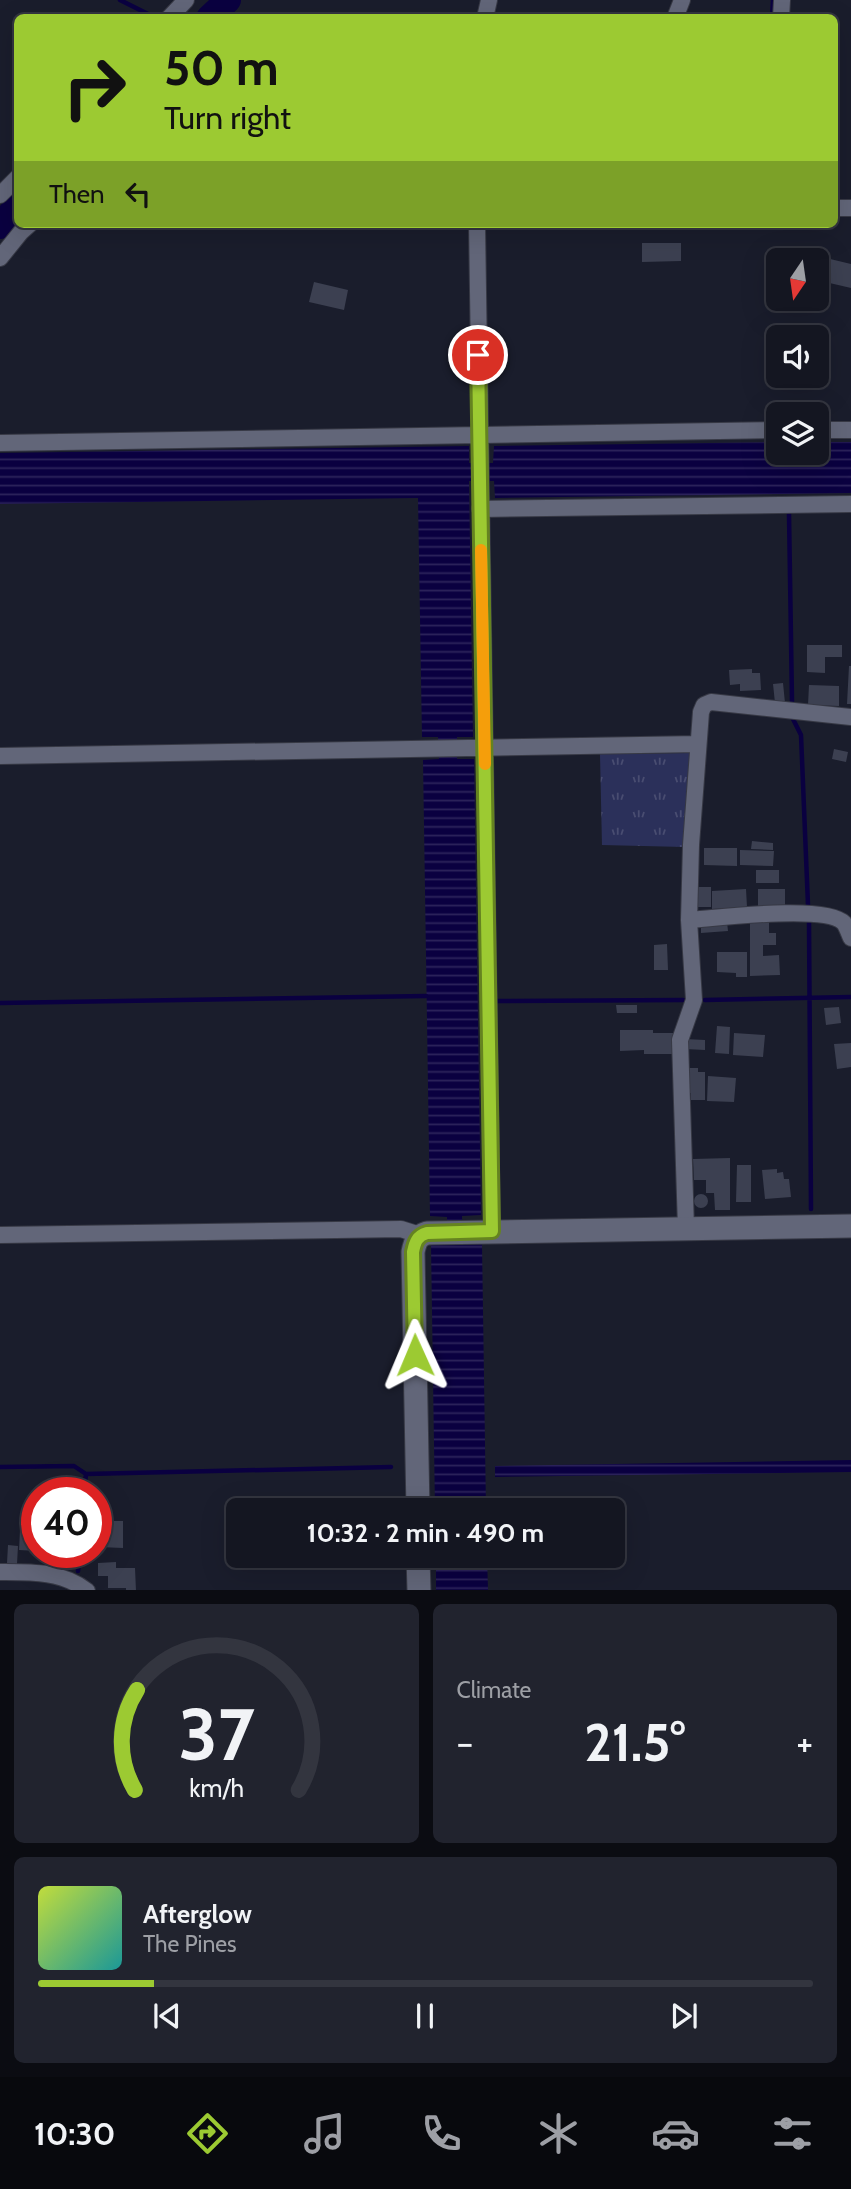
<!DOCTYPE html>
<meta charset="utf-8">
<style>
body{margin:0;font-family:Cabin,sans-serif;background:#21232e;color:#f1f3f6;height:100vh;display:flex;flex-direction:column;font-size:26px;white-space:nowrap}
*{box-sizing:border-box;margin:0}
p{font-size:23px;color:#9d9fa5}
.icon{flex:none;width:38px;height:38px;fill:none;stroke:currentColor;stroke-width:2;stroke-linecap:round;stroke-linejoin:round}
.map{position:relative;height:1590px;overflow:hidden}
.details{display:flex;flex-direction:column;gap:14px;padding:14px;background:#0b0c12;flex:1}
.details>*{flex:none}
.hud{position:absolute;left:14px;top:14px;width:824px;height:214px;border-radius:10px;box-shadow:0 7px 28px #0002,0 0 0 2px #33353f;background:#9cca32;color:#111;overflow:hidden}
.needle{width:46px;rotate:193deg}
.buttons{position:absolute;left:766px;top:248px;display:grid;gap:14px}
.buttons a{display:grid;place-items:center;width:63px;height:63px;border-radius:10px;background:#141621;box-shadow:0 7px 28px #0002,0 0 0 2px #33353f;font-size:35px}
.speed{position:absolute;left:21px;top:1477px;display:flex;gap:14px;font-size:35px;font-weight:700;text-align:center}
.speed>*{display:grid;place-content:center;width:91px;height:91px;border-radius:50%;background:#141621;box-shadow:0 7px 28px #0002,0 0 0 2px #33353f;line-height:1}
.speed .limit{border:10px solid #d22;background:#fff;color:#111}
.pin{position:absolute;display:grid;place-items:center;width:60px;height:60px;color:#fff;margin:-30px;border:4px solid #fff;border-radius:50%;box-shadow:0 2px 7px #0007}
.me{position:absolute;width:77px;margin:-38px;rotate:359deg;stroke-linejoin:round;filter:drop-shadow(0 0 5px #0008)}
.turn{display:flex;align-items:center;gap:24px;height:147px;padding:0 35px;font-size:32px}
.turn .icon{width:91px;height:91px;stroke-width:2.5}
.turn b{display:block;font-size:49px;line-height:60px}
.then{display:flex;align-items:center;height:66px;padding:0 35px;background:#0003;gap:14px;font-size:26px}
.big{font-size:52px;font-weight:700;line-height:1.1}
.details .tile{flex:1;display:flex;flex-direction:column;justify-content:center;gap:10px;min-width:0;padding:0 24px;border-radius:10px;background:#21232e}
.details .dial{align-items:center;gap:0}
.dial svg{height:182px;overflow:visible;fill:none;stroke:#33353f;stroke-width:7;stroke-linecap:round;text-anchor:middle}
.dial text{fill:#f1f3f6;stroke:none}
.song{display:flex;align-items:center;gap:21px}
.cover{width:84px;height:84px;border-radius:10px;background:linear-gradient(135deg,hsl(70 70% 55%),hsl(180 70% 35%))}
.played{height:7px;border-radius:4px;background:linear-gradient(90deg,#9cca32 15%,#33353f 15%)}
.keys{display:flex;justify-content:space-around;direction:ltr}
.heat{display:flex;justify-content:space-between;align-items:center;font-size:38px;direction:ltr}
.details .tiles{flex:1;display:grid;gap:14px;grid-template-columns:1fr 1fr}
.tile:last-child{grid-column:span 2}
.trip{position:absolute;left:226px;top:1498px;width:399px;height:70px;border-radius:10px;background:#141621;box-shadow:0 7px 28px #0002,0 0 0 2px #33353f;font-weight:700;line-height:70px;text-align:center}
.dock{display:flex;height:112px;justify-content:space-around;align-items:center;background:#08090d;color:#9d9fa5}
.dock .icon{width:49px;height:49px}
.dock .current{color:#9cca32}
.dock b{font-size:32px;color:#f1f3f6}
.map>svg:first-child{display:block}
.park{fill:url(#park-tufts)}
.water{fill:url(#water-rules)}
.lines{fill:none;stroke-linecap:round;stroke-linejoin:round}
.stream{stroke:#0a0040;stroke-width:4.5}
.river{stroke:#0a0040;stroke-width:26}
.building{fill:#3c4051}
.street-casing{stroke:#373945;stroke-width:18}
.secondary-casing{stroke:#373945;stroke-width:25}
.street{stroke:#626679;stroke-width:16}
.secondary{stroke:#626679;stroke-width:23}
.route-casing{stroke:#658320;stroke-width:18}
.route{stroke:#9cca32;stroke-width:12}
.slow{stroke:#f59e0b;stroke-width:12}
</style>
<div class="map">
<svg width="851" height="1591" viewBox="0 0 851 1591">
<defs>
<pattern id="park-tufts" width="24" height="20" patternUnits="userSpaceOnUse" patternTransform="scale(1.75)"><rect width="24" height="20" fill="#2b305a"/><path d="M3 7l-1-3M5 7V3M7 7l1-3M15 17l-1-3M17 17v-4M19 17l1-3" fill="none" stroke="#494d71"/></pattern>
<pattern id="water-rules" width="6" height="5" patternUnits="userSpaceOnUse" patternTransform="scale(1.75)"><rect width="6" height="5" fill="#0a0040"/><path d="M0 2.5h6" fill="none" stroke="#2d245b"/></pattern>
</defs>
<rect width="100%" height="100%" fill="#1a1d2c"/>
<!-- park -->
<path class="park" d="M692,753L685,847L602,845L600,754Z"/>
<!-- water -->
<path class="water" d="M779,442V453H817V442H851V493L495,498L494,481H469L473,737H457V759H474L481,1215L462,1216L463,1244H482L486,1510H435L431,1245H448L447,1217L430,1216L423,760L439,759L438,737H422L418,498L0,504V453L469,446V463H493L494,446Z
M851,1460V1472L495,1477V1466Z
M436,1556H487L488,1590H436Z"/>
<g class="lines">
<!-- stream -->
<path class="stream" d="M120,0L152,16
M772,18L773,0
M789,514L792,701
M792,717L801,735L808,905
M809,922L811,1209
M705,1000L851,997
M497,1001L683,1000
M0,1003L426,996
M0,1467L74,1466L86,1474
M84,1493L86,1474L391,1467
M78,1571L80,1552"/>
<!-- river -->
<path class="river" d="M209,18L228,0
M0,226L18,205"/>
</g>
<!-- building -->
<path class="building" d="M642,243H681V261L642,262Z
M826,258L851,264V288L821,281Z
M314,282L348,290L344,310L309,302Z
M807,645H842V657H825V673L807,672Z
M849,666H851V704H847Z
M752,669V673H760L761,690L740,691V684L730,685L729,670Z
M783,683L785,703H775L773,684Z
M809,685L839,686V706L808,705Z
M834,749L848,752L846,762L832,759Z
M752,841L773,843V850L751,849Z
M704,848H737V866L704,865Z
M740,850L774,851L773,866L740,865Z
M756,870H779V883H756Z
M696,887H711V907H696Z
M746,889L747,907L712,909V891Z
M758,889H785V908H758Z
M769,921V933H776V945H763V956L779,955L780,975L750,976V922Z
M727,922L728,931L701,933V924Z
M667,944L668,970H654V945Z
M717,952H747V977H736V973L717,972Z
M616,1005H637V1013H617Z
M839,1007L841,1023L826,1025L824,1008Z
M717,1026L730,1027L729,1054L715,1053Z
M620,1030H653V1033H674V1054H644V1050L620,1051Z
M734,1033L765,1035L763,1057L733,1055Z
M685,1039L705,1040V1050L685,1049Z
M851,1043V1067L837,1069L834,1044Z
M686,1068H698V1072H705V1100H691V1093H686Z
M708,1076L736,1078L734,1102L707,1101Z
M730,1158V1210H715L714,1193H706V1180H694L693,1159Z
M737,1165H751V1202H736Z
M777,1169V1173L783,1172L784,1179H789L791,1197L765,1199L762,1170Z
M694 1201a7 7 0 1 1 14 0a7 7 0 1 1-14 0Z
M100,1521H123V1548L99,1547Z
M20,1530L37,1532V1551L19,1550Z
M8,1545L18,1546L17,1564L7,1563Z
M116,1562V1568H135L136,1591H126V1588H108V1576H98V1563Z"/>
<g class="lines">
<defs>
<path id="street" d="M169,18L186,0
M485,18L489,0
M675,18L682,0
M781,18L782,0
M0,195L18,177
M835,208H851
M477,224L492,1231
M0,258L21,232L30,224
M817,430H851
M0,443L779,430
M480,509L851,504
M0,756L698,744
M689,920C717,918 826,904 844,923C847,927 849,934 851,938
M686,1228L680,1040L694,1000L689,920L691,845L701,712L704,705L711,702L851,717
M0,1235L401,1229L420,1235
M0,1572C30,1572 63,1571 87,1591"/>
<path id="secondary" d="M418,1510L413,1252C415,1242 417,1236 427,1233L851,1226
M418,1556L419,1591"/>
</defs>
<!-- street casing -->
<use href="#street" class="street-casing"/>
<!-- secondary casing -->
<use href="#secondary" class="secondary-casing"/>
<!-- street -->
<use href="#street" class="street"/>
<!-- secondary -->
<use href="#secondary" class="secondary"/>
</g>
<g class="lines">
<defs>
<path id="route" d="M415,1355L413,1252C415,1242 417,1236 427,1233L492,1231L478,355"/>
</defs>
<!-- route casing -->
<use href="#route" class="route-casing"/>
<!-- route -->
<use href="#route" class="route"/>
<!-- slow -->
<path class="slow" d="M481,550L485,764"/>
</g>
</svg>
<div class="buttons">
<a><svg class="needle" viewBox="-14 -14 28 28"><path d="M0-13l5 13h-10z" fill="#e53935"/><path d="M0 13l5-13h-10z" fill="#9d9fa5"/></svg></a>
<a><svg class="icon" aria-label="sound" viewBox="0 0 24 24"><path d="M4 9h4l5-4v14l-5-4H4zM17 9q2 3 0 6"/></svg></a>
<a><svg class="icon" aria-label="layers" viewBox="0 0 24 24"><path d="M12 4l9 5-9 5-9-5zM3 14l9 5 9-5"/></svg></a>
</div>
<div class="speed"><div class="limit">40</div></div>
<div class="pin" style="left:478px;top:355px;background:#d93025"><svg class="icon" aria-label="arrive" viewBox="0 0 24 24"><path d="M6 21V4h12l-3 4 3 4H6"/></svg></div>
<svg class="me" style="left:415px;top:1355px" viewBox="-20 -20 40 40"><path d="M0-17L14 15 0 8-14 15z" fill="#9cca32" stroke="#fff" stroke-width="4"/></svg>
<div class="trip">10:32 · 2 min · 490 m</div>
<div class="hud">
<div class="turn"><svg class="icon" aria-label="right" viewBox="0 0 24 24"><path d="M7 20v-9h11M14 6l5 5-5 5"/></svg><div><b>50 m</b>Turn right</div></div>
<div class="then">Then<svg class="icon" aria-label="left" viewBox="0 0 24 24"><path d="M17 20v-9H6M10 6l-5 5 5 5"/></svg></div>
</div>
</div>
<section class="details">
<div class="tiles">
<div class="tile dial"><svg viewBox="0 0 100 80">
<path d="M14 69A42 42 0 1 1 86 69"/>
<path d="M14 69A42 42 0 0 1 15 25" stroke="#9cca32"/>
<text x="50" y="56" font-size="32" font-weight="700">37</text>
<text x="50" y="72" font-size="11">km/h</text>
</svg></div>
<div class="tile"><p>Climate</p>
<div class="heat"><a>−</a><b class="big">21.5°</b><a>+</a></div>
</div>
<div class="tile">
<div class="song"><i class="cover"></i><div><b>Afterglow</b><p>The Pines</p></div></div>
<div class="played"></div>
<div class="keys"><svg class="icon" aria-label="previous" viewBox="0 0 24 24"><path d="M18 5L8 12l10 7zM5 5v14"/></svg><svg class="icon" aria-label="pause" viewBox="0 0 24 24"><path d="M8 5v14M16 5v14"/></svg><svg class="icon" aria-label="next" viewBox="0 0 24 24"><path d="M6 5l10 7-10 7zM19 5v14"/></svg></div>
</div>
</div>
</section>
<nav class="dock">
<b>10:30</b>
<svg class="icon current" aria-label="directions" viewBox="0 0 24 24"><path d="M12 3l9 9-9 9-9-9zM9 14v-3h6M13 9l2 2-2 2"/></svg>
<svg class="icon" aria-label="music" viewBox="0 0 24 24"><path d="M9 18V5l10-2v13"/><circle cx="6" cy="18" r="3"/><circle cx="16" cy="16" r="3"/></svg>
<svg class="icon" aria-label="phone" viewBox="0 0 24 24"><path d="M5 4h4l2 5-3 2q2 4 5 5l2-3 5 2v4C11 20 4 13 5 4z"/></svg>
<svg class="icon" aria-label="climate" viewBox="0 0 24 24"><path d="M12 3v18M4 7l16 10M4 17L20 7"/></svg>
<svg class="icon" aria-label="car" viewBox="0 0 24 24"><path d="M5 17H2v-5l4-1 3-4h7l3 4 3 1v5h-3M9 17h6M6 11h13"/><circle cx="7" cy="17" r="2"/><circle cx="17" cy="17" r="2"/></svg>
<svg class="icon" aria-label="filters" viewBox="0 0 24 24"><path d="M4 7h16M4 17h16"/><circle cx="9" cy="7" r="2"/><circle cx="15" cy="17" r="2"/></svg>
</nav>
